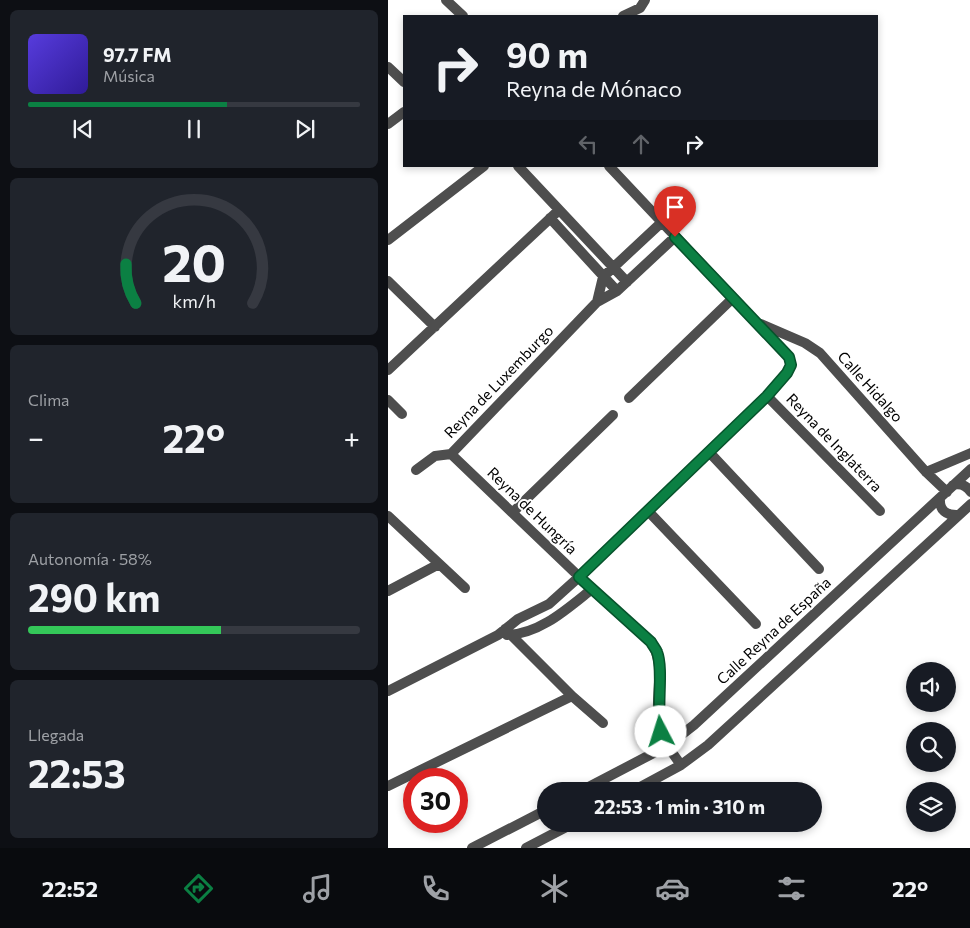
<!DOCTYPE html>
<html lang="es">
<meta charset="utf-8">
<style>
body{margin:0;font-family:Commissioner,sans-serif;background:#20242c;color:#f1f3f6;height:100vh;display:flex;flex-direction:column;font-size:19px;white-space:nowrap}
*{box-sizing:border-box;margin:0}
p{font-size:16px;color:#9ea1a6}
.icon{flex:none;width:28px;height:28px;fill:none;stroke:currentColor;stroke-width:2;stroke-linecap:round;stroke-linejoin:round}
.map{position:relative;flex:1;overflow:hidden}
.sheet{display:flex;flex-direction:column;gap:10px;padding:10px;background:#0d0f14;width:388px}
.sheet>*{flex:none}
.hud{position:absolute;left:15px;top:15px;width:475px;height:152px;border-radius:0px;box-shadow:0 2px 8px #0003;background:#171b24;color:#f1f3f6;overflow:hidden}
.fabs{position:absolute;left:518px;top:662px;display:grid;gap:10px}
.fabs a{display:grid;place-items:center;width:50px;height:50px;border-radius:50%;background:#171b24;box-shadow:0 2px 8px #0003;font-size:25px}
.speed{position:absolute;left:15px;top:768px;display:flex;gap:10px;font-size:25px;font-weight:700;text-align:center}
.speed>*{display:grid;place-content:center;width:65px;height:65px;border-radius:50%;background:#171b24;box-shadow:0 2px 8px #0003;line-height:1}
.speed .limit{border:8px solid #d22;background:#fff;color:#111}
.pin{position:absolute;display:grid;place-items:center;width:42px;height:42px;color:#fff;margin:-51px -21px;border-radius:50% 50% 50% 0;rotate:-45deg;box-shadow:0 0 5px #0007}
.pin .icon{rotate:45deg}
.me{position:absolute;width:55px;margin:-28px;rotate:355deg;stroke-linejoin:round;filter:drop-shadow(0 0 4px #0008)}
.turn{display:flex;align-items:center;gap:18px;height:105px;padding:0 20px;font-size:22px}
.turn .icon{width:65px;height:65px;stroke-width:2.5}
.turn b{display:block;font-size:35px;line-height:42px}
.lanes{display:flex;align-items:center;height:48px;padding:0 20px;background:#0003;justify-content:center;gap:25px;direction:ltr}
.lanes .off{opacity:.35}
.big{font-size:38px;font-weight:700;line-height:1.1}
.sheet .tile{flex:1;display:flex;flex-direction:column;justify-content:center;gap:8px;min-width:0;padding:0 18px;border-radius:8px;background:#20242c}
.sheet .dial{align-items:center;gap:0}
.dial svg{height:130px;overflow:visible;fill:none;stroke:#363941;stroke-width:7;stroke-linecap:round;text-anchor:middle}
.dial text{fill:#f1f3f6;stroke:none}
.song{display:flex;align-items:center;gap:15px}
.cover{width:60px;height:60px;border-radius:8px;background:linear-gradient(135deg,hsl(250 70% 55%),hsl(250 70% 35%))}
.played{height:5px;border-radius:2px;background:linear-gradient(90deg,#0b8043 60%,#363941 60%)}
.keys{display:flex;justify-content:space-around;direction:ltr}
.heat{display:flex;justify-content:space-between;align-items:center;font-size:28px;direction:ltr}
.charge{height:8px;border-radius:4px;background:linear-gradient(90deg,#34c759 58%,#363941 0)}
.trip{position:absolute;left:149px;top:782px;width:285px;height:50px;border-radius:25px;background:#171b24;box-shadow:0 2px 8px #0003;font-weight:700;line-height:50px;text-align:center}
.dock{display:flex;height:80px;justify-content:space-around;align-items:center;background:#090b0e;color:#9ea1a6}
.dock .icon{width:35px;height:35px}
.dock .active{color:#0b8043}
.dock b{font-size:22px;color:#f1f3f6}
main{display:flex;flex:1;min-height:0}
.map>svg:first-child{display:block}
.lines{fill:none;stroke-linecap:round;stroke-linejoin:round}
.street{stroke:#4e4e4e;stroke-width:10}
.route-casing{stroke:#07532c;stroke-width:12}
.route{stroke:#0b8043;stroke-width:9}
.labels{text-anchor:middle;stroke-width:4;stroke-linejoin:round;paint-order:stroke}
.street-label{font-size:15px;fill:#000;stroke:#fff}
</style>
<main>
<section class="sheet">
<div class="tile">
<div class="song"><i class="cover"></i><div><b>97.7 FM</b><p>Música</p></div></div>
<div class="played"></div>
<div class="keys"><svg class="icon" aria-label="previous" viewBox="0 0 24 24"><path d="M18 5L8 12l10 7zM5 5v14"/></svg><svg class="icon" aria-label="pause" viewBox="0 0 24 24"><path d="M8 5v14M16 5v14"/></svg><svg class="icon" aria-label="next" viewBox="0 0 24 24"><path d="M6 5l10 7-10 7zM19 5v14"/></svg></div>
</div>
<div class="tile dial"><svg viewBox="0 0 100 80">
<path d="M14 69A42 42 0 1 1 86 69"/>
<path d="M14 69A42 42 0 0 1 8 45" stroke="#0b8043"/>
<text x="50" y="56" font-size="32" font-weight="700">20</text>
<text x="50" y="72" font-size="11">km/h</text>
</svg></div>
<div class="tile"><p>Clima</p>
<div class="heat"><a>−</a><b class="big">22°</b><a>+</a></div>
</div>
<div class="tile"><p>Autonomía · 58%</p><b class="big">290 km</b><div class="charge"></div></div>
<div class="tile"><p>Llegada</p><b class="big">22:53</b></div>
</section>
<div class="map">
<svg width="583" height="848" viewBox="0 0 583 848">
<rect width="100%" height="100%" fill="#fff"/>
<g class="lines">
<!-- street -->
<path class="street" d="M58,0L75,16
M235,16L252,8L257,0
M0,67L16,82
M0,124L16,112
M130,166L239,282
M162,218L229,291
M0,240L96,166
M0,281L47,327
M209,302L215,277L274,222
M373,324L417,343L432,353L538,472L559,492
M0,370L170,211
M379,396L492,511
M241,398L345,298
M0,400L14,414
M321,452L431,569
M63,454L204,589L263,642C279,668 266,694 271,721C273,739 283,751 293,765
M28,470L47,456L63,454L209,302L229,291L287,237
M538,472L583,453
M565,485C572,483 578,485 583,492
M552,498C551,510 558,516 571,515
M260,511L368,624
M125,512L225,415
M0,516L77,588
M0,591L51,564
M117,629L184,696L215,723
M119,635C152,634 180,608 204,589
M0,691L110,635L130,619L161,604L191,577L379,396L399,373L403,365L401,357L221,166
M0,786L184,696
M193,791L279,746L306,725L583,469
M245,791L293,765L320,745L583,504
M84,848L158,810
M138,848L184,824"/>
</g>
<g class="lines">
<defs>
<path id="route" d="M273,732C268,709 276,670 269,652C268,649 265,646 263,642L191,577L379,396L399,373L403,365L401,357L287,237"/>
</defs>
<!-- route casing -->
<use href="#route" class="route-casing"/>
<!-- route -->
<use href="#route" class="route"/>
</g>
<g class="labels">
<!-- street labels -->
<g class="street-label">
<text transform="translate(111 382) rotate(-46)" y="5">Reyna de Luxemburgo</text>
<text transform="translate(482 387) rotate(48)" y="5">Calle Hidalgo</text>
<text transform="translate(446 443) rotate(46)" y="5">Reyna de Inglaterra</text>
<text transform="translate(144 511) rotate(44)" y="5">Reyna de Hungría</text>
<text transform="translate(386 631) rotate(-43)" y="5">Calle Reyna de España</text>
</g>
</g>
</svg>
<div class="fabs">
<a><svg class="icon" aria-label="sound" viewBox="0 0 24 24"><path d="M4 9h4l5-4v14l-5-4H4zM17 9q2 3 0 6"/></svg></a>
<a><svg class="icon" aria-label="search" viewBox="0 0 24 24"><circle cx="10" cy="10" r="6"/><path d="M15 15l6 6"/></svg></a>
<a><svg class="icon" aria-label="layers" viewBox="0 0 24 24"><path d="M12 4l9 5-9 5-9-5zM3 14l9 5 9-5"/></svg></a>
</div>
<div class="speed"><div class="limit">30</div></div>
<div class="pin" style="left:287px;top:237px;background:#d93025"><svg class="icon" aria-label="arrive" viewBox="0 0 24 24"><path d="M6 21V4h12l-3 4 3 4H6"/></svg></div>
<svg class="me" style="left:273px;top:732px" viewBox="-20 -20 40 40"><circle r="19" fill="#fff"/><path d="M0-13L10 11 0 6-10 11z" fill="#0b8043"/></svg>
<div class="trip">22:53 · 1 min · 310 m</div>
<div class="hud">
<div class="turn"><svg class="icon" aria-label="right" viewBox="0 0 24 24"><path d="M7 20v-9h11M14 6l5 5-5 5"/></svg><div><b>90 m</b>Reyna de Mónaco</div></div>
<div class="lanes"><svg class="icon off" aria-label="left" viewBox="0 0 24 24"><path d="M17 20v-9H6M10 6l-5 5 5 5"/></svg><svg class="icon off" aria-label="ahead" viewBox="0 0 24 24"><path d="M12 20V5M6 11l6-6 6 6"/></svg><svg class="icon" aria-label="right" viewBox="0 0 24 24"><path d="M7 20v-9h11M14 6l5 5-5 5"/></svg></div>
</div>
</div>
</main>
<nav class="dock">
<b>22:52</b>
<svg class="icon active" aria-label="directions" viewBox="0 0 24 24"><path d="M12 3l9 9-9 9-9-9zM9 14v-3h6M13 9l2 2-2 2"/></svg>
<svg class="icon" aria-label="music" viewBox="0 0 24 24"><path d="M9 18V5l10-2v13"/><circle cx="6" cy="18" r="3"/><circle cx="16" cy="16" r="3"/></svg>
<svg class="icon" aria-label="phone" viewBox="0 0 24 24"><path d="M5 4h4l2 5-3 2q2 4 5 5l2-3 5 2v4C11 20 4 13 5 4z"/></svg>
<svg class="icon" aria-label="climate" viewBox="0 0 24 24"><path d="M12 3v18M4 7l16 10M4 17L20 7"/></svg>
<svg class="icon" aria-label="car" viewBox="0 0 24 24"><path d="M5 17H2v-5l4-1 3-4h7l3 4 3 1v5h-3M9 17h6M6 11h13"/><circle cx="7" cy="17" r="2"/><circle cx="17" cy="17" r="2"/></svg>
<svg class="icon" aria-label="filters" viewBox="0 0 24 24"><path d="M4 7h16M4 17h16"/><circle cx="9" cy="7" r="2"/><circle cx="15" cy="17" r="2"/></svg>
<b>22°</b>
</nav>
